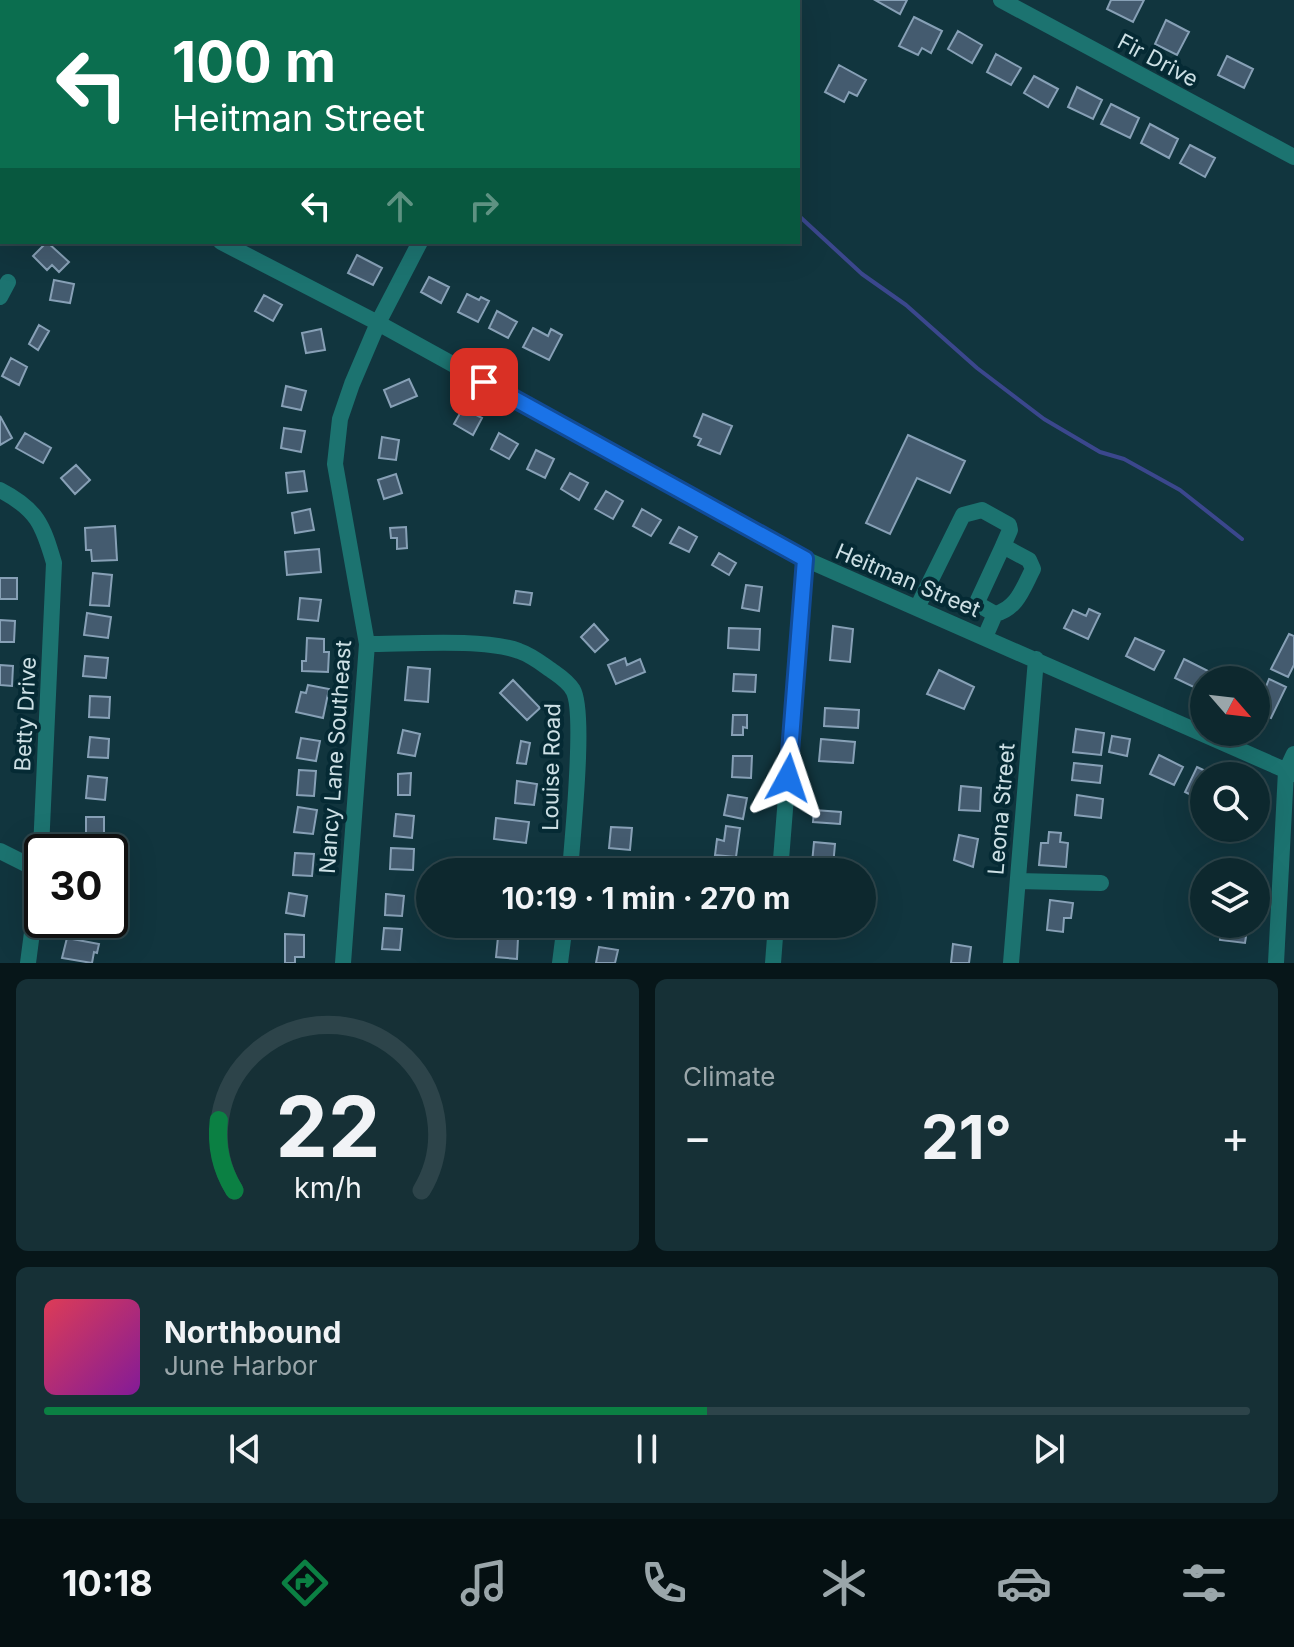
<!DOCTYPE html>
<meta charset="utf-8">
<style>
body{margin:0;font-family:Inter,sans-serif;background:#163036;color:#f1f3f6;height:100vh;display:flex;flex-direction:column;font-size:30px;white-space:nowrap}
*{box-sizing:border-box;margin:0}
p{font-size:26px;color:#9aa6aa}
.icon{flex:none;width:44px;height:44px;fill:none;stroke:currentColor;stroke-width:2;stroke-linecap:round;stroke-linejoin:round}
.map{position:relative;height:963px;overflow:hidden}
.sheet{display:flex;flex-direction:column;gap:16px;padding:16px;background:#071619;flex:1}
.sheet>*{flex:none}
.banner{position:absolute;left:0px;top:0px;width:800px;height:244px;box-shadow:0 8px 32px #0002,0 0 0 2px #2d444a;background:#0b6e4f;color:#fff;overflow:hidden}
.needle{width:52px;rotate:118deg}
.fabs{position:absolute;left:1190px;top:666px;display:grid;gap:16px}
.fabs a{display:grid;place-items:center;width:80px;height:80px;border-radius:50%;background:#0d282e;box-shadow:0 8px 32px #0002,0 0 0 2px #2d444a;font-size:40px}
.speed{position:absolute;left:24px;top:834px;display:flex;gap:16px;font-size:40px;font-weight:700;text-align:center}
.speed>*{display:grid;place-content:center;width:104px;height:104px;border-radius:50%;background:#0d282e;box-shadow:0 8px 32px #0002,0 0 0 2px #2d444a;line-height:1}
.speed .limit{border:4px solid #111;border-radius:12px;background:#fff;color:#111}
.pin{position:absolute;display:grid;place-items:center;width:68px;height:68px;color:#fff;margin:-34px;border-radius:16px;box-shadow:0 4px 12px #0006}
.me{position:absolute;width:88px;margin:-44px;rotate:5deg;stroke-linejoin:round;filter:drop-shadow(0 0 6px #0008)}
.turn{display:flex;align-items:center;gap:28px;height:168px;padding:0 40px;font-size:36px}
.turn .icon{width:104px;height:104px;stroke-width:2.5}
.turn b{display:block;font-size:56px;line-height:68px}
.lanes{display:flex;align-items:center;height:76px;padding:0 40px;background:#0003;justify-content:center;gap:40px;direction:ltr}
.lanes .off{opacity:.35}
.big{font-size:60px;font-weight:700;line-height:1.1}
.sheet .card{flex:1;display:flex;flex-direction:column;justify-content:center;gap:12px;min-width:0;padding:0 28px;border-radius:12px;background:#163036}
.sheet .dial{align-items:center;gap:0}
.dial svg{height:208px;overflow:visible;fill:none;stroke:#2d444a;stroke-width:7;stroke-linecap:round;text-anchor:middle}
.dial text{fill:#f1f3f6;stroke:none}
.song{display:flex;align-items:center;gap:24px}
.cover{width:96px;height:96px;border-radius:12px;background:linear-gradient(135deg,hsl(350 70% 55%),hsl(290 70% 35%))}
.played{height:8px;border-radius:4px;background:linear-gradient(90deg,#0b8043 55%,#2d444a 55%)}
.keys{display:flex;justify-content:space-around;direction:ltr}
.heat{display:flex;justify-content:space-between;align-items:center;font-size:44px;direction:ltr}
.sheet .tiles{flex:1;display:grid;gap:16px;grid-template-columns:1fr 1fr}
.card:last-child{grid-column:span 2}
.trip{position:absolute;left:416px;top:858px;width:460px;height:80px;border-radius:40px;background:#0d282e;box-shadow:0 8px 32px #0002,0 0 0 2px #2d444a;font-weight:700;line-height:80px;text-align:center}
.tab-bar{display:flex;height:128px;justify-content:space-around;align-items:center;background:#051012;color:#9aa6aa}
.tab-bar .icon{width:56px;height:56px}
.tab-bar .on{color:#0b8043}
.tab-bar b{font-size:36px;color:#f1f3f6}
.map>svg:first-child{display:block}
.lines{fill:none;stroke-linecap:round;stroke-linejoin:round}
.stream{stroke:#3b478d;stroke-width:4}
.building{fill:#445b6f;stroke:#87a0b6;stroke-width:2}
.minor{stroke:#1c7370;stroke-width:16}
.route-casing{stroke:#114b97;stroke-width:20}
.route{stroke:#1a73e8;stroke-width:14}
.labels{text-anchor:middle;stroke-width:8;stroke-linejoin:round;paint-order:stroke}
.street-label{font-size:22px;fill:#cde0e5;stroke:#052a34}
</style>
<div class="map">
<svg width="1294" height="963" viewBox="0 0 1294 963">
<rect width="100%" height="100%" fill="#11353e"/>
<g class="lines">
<!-- stream -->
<path class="stream" d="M349,0L355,2
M798,215L862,274L906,305L977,368L1044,419L1100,452L1124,459L1180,490L1242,539"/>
</g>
<!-- building -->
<path class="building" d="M875,0H907L900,14Z
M1111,0H1144L1133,22L1107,9Z
M914,17L942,31L931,53L922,48L918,55L899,46Z
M1166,20L1189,32L1177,55L1155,44Z
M958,31L982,45L972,63L948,49Z
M996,54L1021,68L1011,85L987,72Z
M1227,56L1253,69L1244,88L1218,75Z
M839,65L866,80L857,96L849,92L844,102L825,92Z
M1034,76L1058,89L1048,107L1024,93Z
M1077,87L1102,100L1093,119L1068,107Z
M1111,104L1139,118L1130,138L1101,124Z
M1150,124L1178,139L1169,158L1141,143Z
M1190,145L1215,158L1205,177L1180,163Z
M47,242L69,262L59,272L52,265L47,270L33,256Z
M357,255L382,268L373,285L348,273Z
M429,277L449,287L441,303L421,292Z
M54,280L74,284L70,303L50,300Z
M467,294L479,300L481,297L489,301L478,322L458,312Z
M264,295L282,305L273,321L255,311Z
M497,311L517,322L508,338L489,328Z
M39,325L49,331L38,350L29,344Z
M533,328L548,336L551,329L562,335L549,360L523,347Z
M321,329L325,350L306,353L302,333Z
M11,358L27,367L19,385L2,376Z
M409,379L417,396L391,407L384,390Z
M286,386L306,391L301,410L282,406Z
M463,408L482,418L473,435L454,424Z
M703,414L732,426L720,454L698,445L701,439L694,436Z
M0,416L12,438L0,445Z
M284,428L305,431L301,452L281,448Z
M25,433L51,448L43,463L16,448Z
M499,433L518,444L509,459L491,449Z
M908,435L965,461L950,493L917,478L890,534L866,523Z
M382,437L399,440L396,460L379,458Z
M536,450L554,459L545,478L527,469Z
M76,465L90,480L75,494L61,478Z
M304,471L307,491L288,493L286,473Z
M570,473L588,483L579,500L561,489Z
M396,474L402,493L384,499L378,480Z
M606,491L623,501L613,519L595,509Z
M310,509L314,530L295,533L292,513Z
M642,509L661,520L651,536L633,526Z
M115,526L117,560L92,561L91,550H86L85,528Z
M406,527L407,548L397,549V538H391L390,528Z
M679,527L697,537L689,552L670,543Z
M319,549L321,572L287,575L285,552Z
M719,553L736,563L729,575L712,565Z
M93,573L112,575L109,606L90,605Z
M0,578H17V599H0Z
M746,585L762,587L759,611L742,608Z
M516,591L532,593L530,605L514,603Z
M300,598L321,600L318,621L298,619Z
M1089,609L1100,614L1088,639L1064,628L1073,610L1086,616Z
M87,613L111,617L108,638L84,635Z
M0,620L15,621L14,642H0Z
M594,624L608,640L595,652L581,637Z
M833,626L853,629L850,662L830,660Z
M729,628L760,629L759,650L728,648Z
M1289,634L1294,636V665L1288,677L1271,669Z
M307,638L324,639V652H329L328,672L302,671V661H306Z
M1135,638L1164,651L1154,670L1126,656Z
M85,656L108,658L106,678L83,676Z
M625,658L627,665L640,659L645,672L616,684L608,665Z
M1184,659L1216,675L1214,680H1204V692L1175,678Z
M0,665L13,666L12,686L0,685Z
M408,667L430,669L428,702L405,700Z
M939,670L974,687L964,709L927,694Z
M734,674L756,675L755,692L733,691Z
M1269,679L1286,687L1271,718L1256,712Z
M513,680L540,708L527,720L500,693Z
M308,685L329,689L323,718L296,712L301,692L306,693Z
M90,696L110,697L109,718L89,717Z
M825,708L859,710L858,728L824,726Z
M733,715H747V728L743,727V735H732Z
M1076,729L1104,733L1101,755L1073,752Z
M403,730L420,734L415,756L398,753Z
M1112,736L1130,739L1127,756L1109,752Z
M90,737L109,739L108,758L88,757Z
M301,738L320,741L316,761L297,758Z
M821,739L855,742L853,763L819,761Z
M521,741L530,743L526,764L517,763Z
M1159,755L1183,767L1174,785L1150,774Z
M733,756H752L751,778L732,777Z
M1074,763L1102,766L1100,783L1072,780Z
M1197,767L1216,776H1204V792L1201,790L1197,798L1185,792Z
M299,770L316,771L314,796L297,795Z
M411,773L410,795H398V774Z
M88,776L107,778L105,800L86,798Z
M517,781L537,784L534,805L515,803Z
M961,786L981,788L980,811L959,810Z
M728,795L747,798L743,819L724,815Z
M1077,795L1103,799L1101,818L1075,815Z
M298,807L317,810L313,834L294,832Z
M814,810L841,812L840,824L813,822Z
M396,814L414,816L412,838L394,836Z
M86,817H104V838H86Z
M496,818L529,822L526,843L494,839Z
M726,826L740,828L736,857L715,855L717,839L724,841Z
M611,827L632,828L630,850L609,848Z
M1049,832L1061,833L1060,842L1068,843L1066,867L1039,865L1041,843H1048Z
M959,835L978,839L973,867L954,860Z
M814,842L835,844L833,866L812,863Z
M391,848L414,849L413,870L390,869Z
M295,853L314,854L312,876L293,875Z
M509,861L527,863L526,872H507Z
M289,893L307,896L304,916L286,913Z
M386,894L404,896L402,916L385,915Z
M1050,900L1073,903L1071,918H1064L1063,932L1047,930Z
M720,924H740L739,939L720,938Z
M1222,924H1242L1241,929L1247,930L1245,943L1220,940Z
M384,928L402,929L400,950L382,949Z
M285,934L304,935V957H295V963H285Z
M498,937L518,938L517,959L496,957Z
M67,938L99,944L97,953L94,952L92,963L62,958Z
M953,944L971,947L969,963H951Z
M599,947L618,950L615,963H596Z"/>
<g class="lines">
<!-- minor -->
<path class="minor" d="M1001,0L1294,157
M221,242L378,323L805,559L1294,774
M0,297L8,282
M0,490C37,509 43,525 54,563L40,871L28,963
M917,608L963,515L982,510L1009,525L1010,530L1003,546L1029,560L1033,569C1023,588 1017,609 995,614L985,637
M995,614L979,605L978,600L1003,546
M367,644C406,644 486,638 519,651C531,655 541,663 551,670C558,675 568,681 573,690C586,712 572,840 570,872
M0,851L40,871
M780,872L805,559
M1018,881L1101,883
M343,963L367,644L335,464L340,419L352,384L378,323L420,242
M560,963L565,924
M773,963L776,924
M1011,963L1036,659
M1276,963L1286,771L1294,754"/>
</g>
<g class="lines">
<defs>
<path id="route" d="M484,382L805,559L788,778"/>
</defs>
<!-- route casing -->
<use href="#route" class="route-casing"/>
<!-- route -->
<use href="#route" class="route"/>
</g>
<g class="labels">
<!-- street labels -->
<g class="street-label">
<text transform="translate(1158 60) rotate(28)" y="8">Fir Drive</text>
<text transform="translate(908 580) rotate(23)" y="8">Heitman Street</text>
<text transform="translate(25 714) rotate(-87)" y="8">Betty Drive</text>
<text transform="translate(335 757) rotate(-86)" y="8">Nancy Lane Southeast</text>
<text transform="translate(551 767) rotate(-89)" y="8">Louise Road</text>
<text transform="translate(1001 809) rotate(-85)" y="8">Leona Street</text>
</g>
</g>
</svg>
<div class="fabs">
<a><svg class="needle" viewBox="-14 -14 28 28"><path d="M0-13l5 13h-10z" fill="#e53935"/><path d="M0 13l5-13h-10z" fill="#9aa6aa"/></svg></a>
<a><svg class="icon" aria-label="search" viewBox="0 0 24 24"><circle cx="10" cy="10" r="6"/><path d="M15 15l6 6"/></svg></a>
<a><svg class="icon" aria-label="layers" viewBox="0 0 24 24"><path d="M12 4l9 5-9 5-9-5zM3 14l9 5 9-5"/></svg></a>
</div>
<div class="speed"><div class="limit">30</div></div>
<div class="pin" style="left:484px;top:382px;background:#d93025"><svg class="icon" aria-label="arrive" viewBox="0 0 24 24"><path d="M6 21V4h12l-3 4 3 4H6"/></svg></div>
<svg class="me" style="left:788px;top:778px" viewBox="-20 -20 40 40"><path d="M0-17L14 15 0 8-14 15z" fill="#1a73e8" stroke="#fff" stroke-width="4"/></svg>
<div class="trip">10:19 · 1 min · 270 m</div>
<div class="banner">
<div class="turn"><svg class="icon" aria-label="left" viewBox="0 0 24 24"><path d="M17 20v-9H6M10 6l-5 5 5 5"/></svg><div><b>100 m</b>Heitman Street</div></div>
<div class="lanes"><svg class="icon" aria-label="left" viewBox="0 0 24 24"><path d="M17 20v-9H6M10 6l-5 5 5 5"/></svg><svg class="icon off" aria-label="ahead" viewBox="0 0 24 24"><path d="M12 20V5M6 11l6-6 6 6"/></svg><svg class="icon off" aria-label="right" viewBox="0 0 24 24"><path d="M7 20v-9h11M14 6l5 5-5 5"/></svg></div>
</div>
</div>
<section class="sheet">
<div class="tiles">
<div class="card dial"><svg viewBox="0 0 100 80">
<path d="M14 69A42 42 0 1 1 86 69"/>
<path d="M14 69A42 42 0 0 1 8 42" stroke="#0b8043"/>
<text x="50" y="56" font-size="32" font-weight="700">22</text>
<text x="50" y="72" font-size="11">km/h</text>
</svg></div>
<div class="card"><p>Climate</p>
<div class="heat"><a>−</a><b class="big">21°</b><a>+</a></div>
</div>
<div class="card">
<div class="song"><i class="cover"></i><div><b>Northbound</b><p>June Harbor</p></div></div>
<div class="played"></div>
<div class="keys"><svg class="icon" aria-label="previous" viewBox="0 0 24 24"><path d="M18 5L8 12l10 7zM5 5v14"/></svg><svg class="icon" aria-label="pause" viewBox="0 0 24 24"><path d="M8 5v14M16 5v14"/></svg><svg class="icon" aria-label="next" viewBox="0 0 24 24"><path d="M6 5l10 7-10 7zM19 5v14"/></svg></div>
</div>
</div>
</section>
<nav class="tab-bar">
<b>10:18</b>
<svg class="icon on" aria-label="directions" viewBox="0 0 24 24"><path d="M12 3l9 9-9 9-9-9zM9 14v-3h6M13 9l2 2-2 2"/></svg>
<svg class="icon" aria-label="music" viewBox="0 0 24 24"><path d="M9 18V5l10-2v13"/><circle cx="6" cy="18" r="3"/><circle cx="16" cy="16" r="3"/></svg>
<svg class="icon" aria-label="phone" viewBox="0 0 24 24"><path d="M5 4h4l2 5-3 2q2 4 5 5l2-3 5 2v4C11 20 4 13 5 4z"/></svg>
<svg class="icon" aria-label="climate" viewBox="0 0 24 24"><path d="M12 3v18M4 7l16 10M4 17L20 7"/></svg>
<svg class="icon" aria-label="car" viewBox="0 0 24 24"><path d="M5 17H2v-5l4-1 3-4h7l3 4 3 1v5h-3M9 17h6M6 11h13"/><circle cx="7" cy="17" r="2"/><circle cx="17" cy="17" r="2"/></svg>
<svg class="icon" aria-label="filters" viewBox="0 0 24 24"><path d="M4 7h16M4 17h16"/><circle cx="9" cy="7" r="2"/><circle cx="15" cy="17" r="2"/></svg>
</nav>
